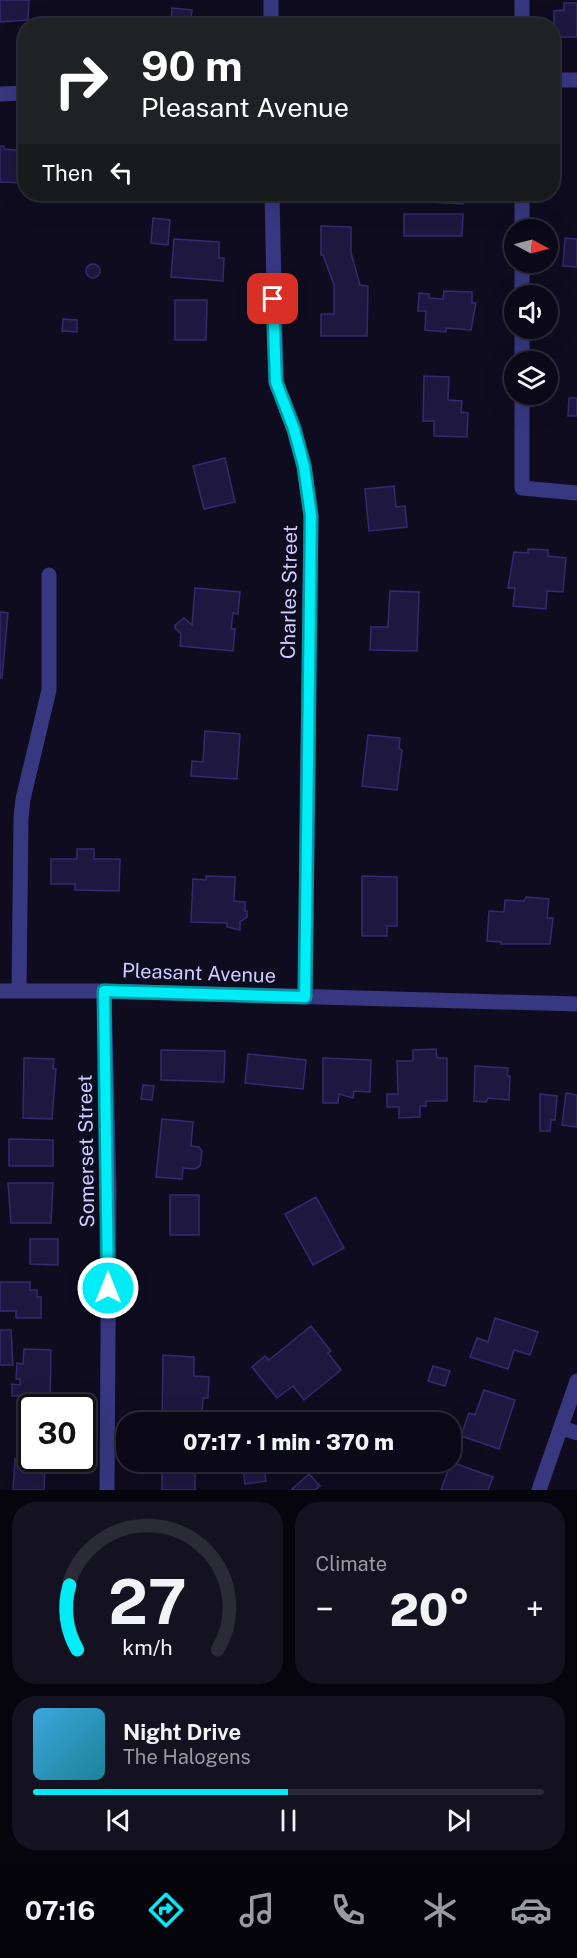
<!DOCTYPE html>
<meta charset="utf-8">
<style>
body{margin:0;font-family:"Public Sans",sans-serif;background:#141221;color:#f1f3f6;height:100vh;display:flex;flex-direction:column;font-size:22px;white-space:nowrap}
*{box-sizing:border-box;margin:0}
p{font-size:20px;color:#9a9aa2}
.icon{flex:none;width:33px;height:33px;fill:none;stroke:currentColor;stroke-width:2;stroke-linecap:round;stroke-linejoin:round}
.map{position:relative;height:1490px;overflow:hidden}
.details{display:flex;flex-direction:column;gap:12px;padding:12px;background:#06050d;flex:1}
.details>*{flex:none}
.banner{position:absolute;left:18px;top:18px;width:542px;height:183px;border-radius:24px;box-shadow:0 6px 24px #0002,0 0 0 2px #2b2a37;background:#202124;color:#fff;overflow:hidden}
.needle{width:39px;rotate:97deg}
.controls{position:absolute;left:504px;top:219px;display:grid;gap:12px}
.controls a{display:grid;place-items:center;width:54px;height:54px;border-radius:50%;background:#0b0918;box-shadow:0 6px 24px #0002,0 0 0 2px #2b2a37;font-size:30px}
.speed{position:absolute;left:18px;top:1394px;display:flex;gap:12px;font-size:30px;font-weight:700;text-align:center}
.speed>*{display:grid;place-content:center;width:78px;height:78px;border-radius:50%;background:#0b0918;box-shadow:0 6px 24px #0002,0 0 0 2px #2b2a37;line-height:1}
.speed .limit{border:3px solid #111;border-radius:9px;background:#fff;color:#111}
.pin{position:absolute;display:grid;place-items:center;width:51px;height:51px;color:#fff;margin:-26px;border-radius:12px;box-shadow:0 3px 9px #0006}
.me{position:absolute;width:66px;margin:-33px;rotate:0deg;stroke-linejoin:round;filter:drop-shadow(0 0 4px #0008)}
.turn{display:flex;align-items:center;gap:21px;height:126px;padding:0 24px;font-size:27px}
.turn .icon{width:78px;height:78px;stroke-width:2.5}
.turn b{display:block;font-size:42px;line-height:51px}
.then{display:flex;align-items:center;height:57px;padding:0 24px;background:#0003;gap:12px;font-size:22px}
.big{font-size:45px;font-weight:800;line-height:1.1}
.details .tile{flex:1;display:flex;flex-direction:column;justify-content:center;gap:9px;min-width:0;padding:0 21px;border-radius:24px;background:#141221}
.details .dial{align-items:center;gap:0}
.dial svg{height:156px;overflow:visible;fill:none;stroke:#2b2a37;stroke-width:7;stroke-linecap:round;text-anchor:middle}
.dial text{fill:#f1f3f6;stroke:none}
.song{display:flex;align-items:center;gap:18px}
.cover{width:72px;height:72px;border-radius:9px;background:linear-gradient(135deg,hsl(200 70% 55%),hsl(190 70% 35%))}
.played{height:6px;border-radius:3px;background:linear-gradient(90deg,#00ecf7 50%,#2b2a37 50%)}
.keys{display:flex;justify-content:space-around;direction:ltr}
.heat{display:flex;justify-content:space-between;align-items:center;font-size:33px;direction:ltr}
.details .tiles{flex:1;display:grid;gap:12px;grid-template-columns:1fr 1fr}
.tile:last-child{grid-column:span 2}
.trip{position:absolute;left:116px;top:1412px;width:345px;height:60px;border-radius:24px;background:#0b0918;box-shadow:0 6px 24px #0002,0 0 0 2px #2b2a37;font-weight:800;line-height:60px;text-align:center}
.menu{display:flex;height:96px;justify-content:space-around;align-items:center;background:#04040a;color:#9a9aa2}
.menu .icon{width:42px;height:42px}
.menu .selected{color:#00ecf7}
.menu b{font-size:27px;color:#f1f3f6}
.map>svg:first-child{display:block}
.building{fill:#1e1841;stroke:#342a6d;stroke-width:1.5}
.lines{fill:none;stroke-linecap:round;stroke-linejoin:round}
.minor{stroke:#373880;stroke-width:15}
.route-casing{stroke:#0099a1;stroke-width:15}
.route{stroke:#00ecf7;stroke-width:10}
.labels{text-anchor:middle;stroke-width:6;stroke-linejoin:round;paint-order:stroke}
.street-label{font-size:20px;fill:#cfccff;stroke:#0f0c20}
</style>
<div class="map">
<svg width="577" height="1490" viewBox="0 0 577 1490">
<rect width="100%" height="100%" fill="#0f0c20"/>
<!-- building -->
<path class="building" d="M0,0H29L28,20L0,22Z
M564,3H577V37H554V11L564,10Z
M172,8L192,10L190,26H171Z
M0,146H4V149L25,151L23,183L0,182Z
M431,194H464L463,204L431,202Z
M404,214H463L462,236H404Z
M153,218L170,220L168,245L151,243Z
M321,226L351,227V253L360,285L368,286L367,336H321V314H334V285L323,255H321Z
M565,238L577,239V267L563,266Z
M174,239L219,242V258H224L223,281L171,277Z
M86 271a7 7 0 1 1 14 0a7 7 0 1 1-14 0Z
M444,291L472,292V303H476L471,330L446,328V332L425,330L426,311H418L419,293L429,294V298L443,299Z
M175,300H207L206,340H175Z
M63,319L77,320V332L62,331Z
M424,376L449,377L448,400L462,401L461,412L468,413L467,437L434,436V421H423Z
M569,398H577V416H568Z
M225,458L235,502L204,509L193,466Z
M394,486L396,507L405,506L407,527L369,531L365,489Z
M528,549L548,550V556L566,558L563,592L547,591L546,609L513,606L515,588H508L514,552L528,553Z
M195,588L240,592L238,614L233,613L231,629H235L233,651L180,646L181,634L175,628V625L184,618L192,625Z
M390,591L419,592L417,651L370,650L371,627H388Z
M0,612L8,613L2,678H0Z
M205,731L240,734L237,779L191,776L192,761L203,762Z
M368,735L400,738L399,748L402,750L397,790L362,786Z
M77,849H94V859H120L119,891L75,890V884H51V859H77Z
M206,876L235,877L234,901L245,902V911H247V917L240,922V930L227,927V923L191,922L193,879L206,880Z
M362,876L397,877V926H387V936H362Z
M526,897L549,899L547,918H553L550,944H501V942L487,941L489,911L504,912L505,900L524,901Z
M436,1049L437,1058H447V1101H426V1106H420V1117L399,1118V1107H387V1094H398L397,1061H413V1050Z
M161,1050L225,1051L224,1082L161,1080Z
M248,1054L306,1060L303,1089L245,1083Z
M24,1058L54,1059L53,1069H56L52,1119L23,1118Z
M323,1058L371,1060L370,1092L354,1091L353,1098L339,1094L338,1103H323Z
M475,1066L508,1068L507,1076H510L509,1100L488,1098L486,1102L474,1101Z
M143,1085L154,1086L152,1100L141,1099Z
M566,1093L577,1095V1127L562,1125Z
M540,1094L557,1096L555,1120H551L550,1131H540Z
M162,1119L193,1122L191,1146L199,1147L202,1151L200,1166L195,1169L183,1168L182,1179L156,1177Z
M9,1139L53,1140V1166H9Z
M8,1183H53L51,1223H11Z
M170,1195H199V1235H170Z
M316,1197L344,1248L313,1265L285,1214Z
M30,1239H58V1265L30,1264Z
M0,1282H30V1290H37V1297H41V1318H16V1311H0Z
M495,1318L538,1332L530,1355L514,1350L508,1369L470,1357L477,1338L488,1342Z
M311,1326L331,1351L328,1353L341,1370L304,1400L293,1386L277,1398L252,1367L265,1356L269,1360Z
M0,1330H11L13,1365H0Z
M24,1349L51,1350L50,1405L18,1404L19,1396H12V1384L20,1385V1379H16L17,1363L23,1364Z
M163,1355L194,1357V1376L209,1377L208,1398H203L202,1414H191V1418L162,1417Z
M433,1366L450,1371L445,1386L428,1381Z
M484,1390L515,1400L499,1449L461,1436L469,1413L475,1415Z
M15,1459L45,1460L44,1490H13Z
M162,1461H195V1490H162Z
M242,1461H263L266,1481L245,1484Z
M451,1462L493,1477L488,1490H441Z
M309,1474L320,1486L315,1490H291Z"/>
<g class="lines">
<!-- minor -->
<path class="minor" d="M271,26V0
M522,26V0
M552,80H577
M0,94L26,93
M272,194L276,382L294,429L304,466L311,516L305,997
M522,194V230
M522,262V296
M522,328V362
M522,394V488L577,493
M0,991H104L577,1004
M19,991L21,818L23,799L49,690V575
M104,991L109,1190L107,1490
M562,1428L577,1433
M539,1490L577,1381"/>
</g>
<g class="lines">
<defs>
<path id="route" d="M108,1288L104,991L305,997L311,516L304,466L294,429L276,382L273,299"/>
</defs>
<!-- route casing -->
<use href="#route" class="route-casing"/>
<!-- route -->
<use href="#route" class="route"/>
</g>
<g class="labels">
<!-- street labels -->
<g class="street-label">
<text transform="translate(289 592) rotate(-89)" y="7">Charles Street</text>
<text transform="translate(199 973) rotate(2)" y="7">Pleasant Avenue</text>
<text transform="translate(86 1151) rotate(-91)" y="7">Somerset Street</text>
</g>
</g>
</svg>
<div class="controls">
<a><svg class="needle" viewBox="-14 -14 28 28"><path d="M0-13l5 13h-10z" fill="#e53935"/><path d="M0 13l5-13h-10z" fill="#9a9aa2"/></svg></a>
<a><svg class="icon" aria-label="sound" viewBox="0 0 24 24"><path d="M4 9h4l5-4v14l-5-4H4zM17 9q2 3 0 6"/></svg></a>
<a><svg class="icon" aria-label="layers" viewBox="0 0 24 24"><path d="M12 4l9 5-9 5-9-5zM3 14l9 5 9-5"/></svg></a>
</div>
<div class="speed"><div class="limit">30</div></div>
<div class="pin" style="left:273px;top:299px;background:#d93025"><svg class="icon" aria-label="arrive" viewBox="0 0 24 24"><path d="M6 21V4h12l-3 4 3 4H6"/></svg></div>
<svg class="me" style="left:108px;top:1288px" viewBox="-20 -20 40 40"><circle r="17" fill="#00ecf7" stroke="#fff" stroke-width="3"/><path d="M0-11L8 9 0 5-8 9z" fill="#fff"/></svg>
<div class="trip">07:17 · 1 min · 370 m</div>
<div class="banner">
<div class="turn"><svg class="icon" aria-label="right" viewBox="0 0 24 24"><path d="M7 20v-9h11M14 6l5 5-5 5"/></svg><div><b>90 m</b>Pleasant Avenue</div></div>
<div class="then">Then<svg class="icon" aria-label="left" viewBox="0 0 24 24"><path d="M17 20v-9H6M10 6l-5 5 5 5"/></svg></div>
</div>
</div>
<section class="details">
<div class="tiles">
<div class="tile dial"><svg viewBox="0 0 100 80">
<path d="M14 69A42 42 0 1 1 86 69"/>
<path d="M14 69A42 42 0 0 1 10 36" stroke="#00ecf7"/>
<text x="50" y="56" font-size="32" font-weight="700">27</text>
<text x="50" y="72" font-size="11">km/h</text>
</svg></div>
<div class="tile"><p>Climate</p>
<div class="heat"><a>−</a><b class="big">20°</b><a>+</a></div>
</div>
<div class="tile">
<div class="song"><i class="cover"></i><div><b>Night Drive</b><p>The Halogens</p></div></div>
<div class="played"></div>
<div class="keys"><svg class="icon" aria-label="previous" viewBox="0 0 24 24"><path d="M18 5L8 12l10 7zM5 5v14"/></svg><svg class="icon" aria-label="pause" viewBox="0 0 24 24"><path d="M8 5v14M16 5v14"/></svg><svg class="icon" aria-label="next" viewBox="0 0 24 24"><path d="M6 5l10 7-10 7zM19 5v14"/></svg></div>
</div>
</div>
</section>
<nav class="menu">
<b>07:16</b>
<svg class="icon selected" aria-label="directions" viewBox="0 0 24 24"><path d="M12 3l9 9-9 9-9-9zM9 14v-3h6M13 9l2 2-2 2"/></svg>
<svg class="icon" aria-label="music" viewBox="0 0 24 24"><path d="M9 18V5l10-2v13"/><circle cx="6" cy="18" r="3"/><circle cx="16" cy="16" r="3"/></svg>
<svg class="icon" aria-label="phone" viewBox="0 0 24 24"><path d="M5 4h4l2 5-3 2q2 4 5 5l2-3 5 2v4C11 20 4 13 5 4z"/></svg>
<svg class="icon" aria-label="climate" viewBox="0 0 24 24"><path d="M12 3v18M4 7l16 10M4 17L20 7"/></svg>
<svg class="icon" aria-label="car" viewBox="0 0 24 24"><path d="M5 17H2v-5l4-1 3-4h7l3 4 3 1v5h-3M9 17h6M6 11h13"/><circle cx="7" cy="17" r="2"/><circle cx="17" cy="17" r="2"/></svg>
</nav>
